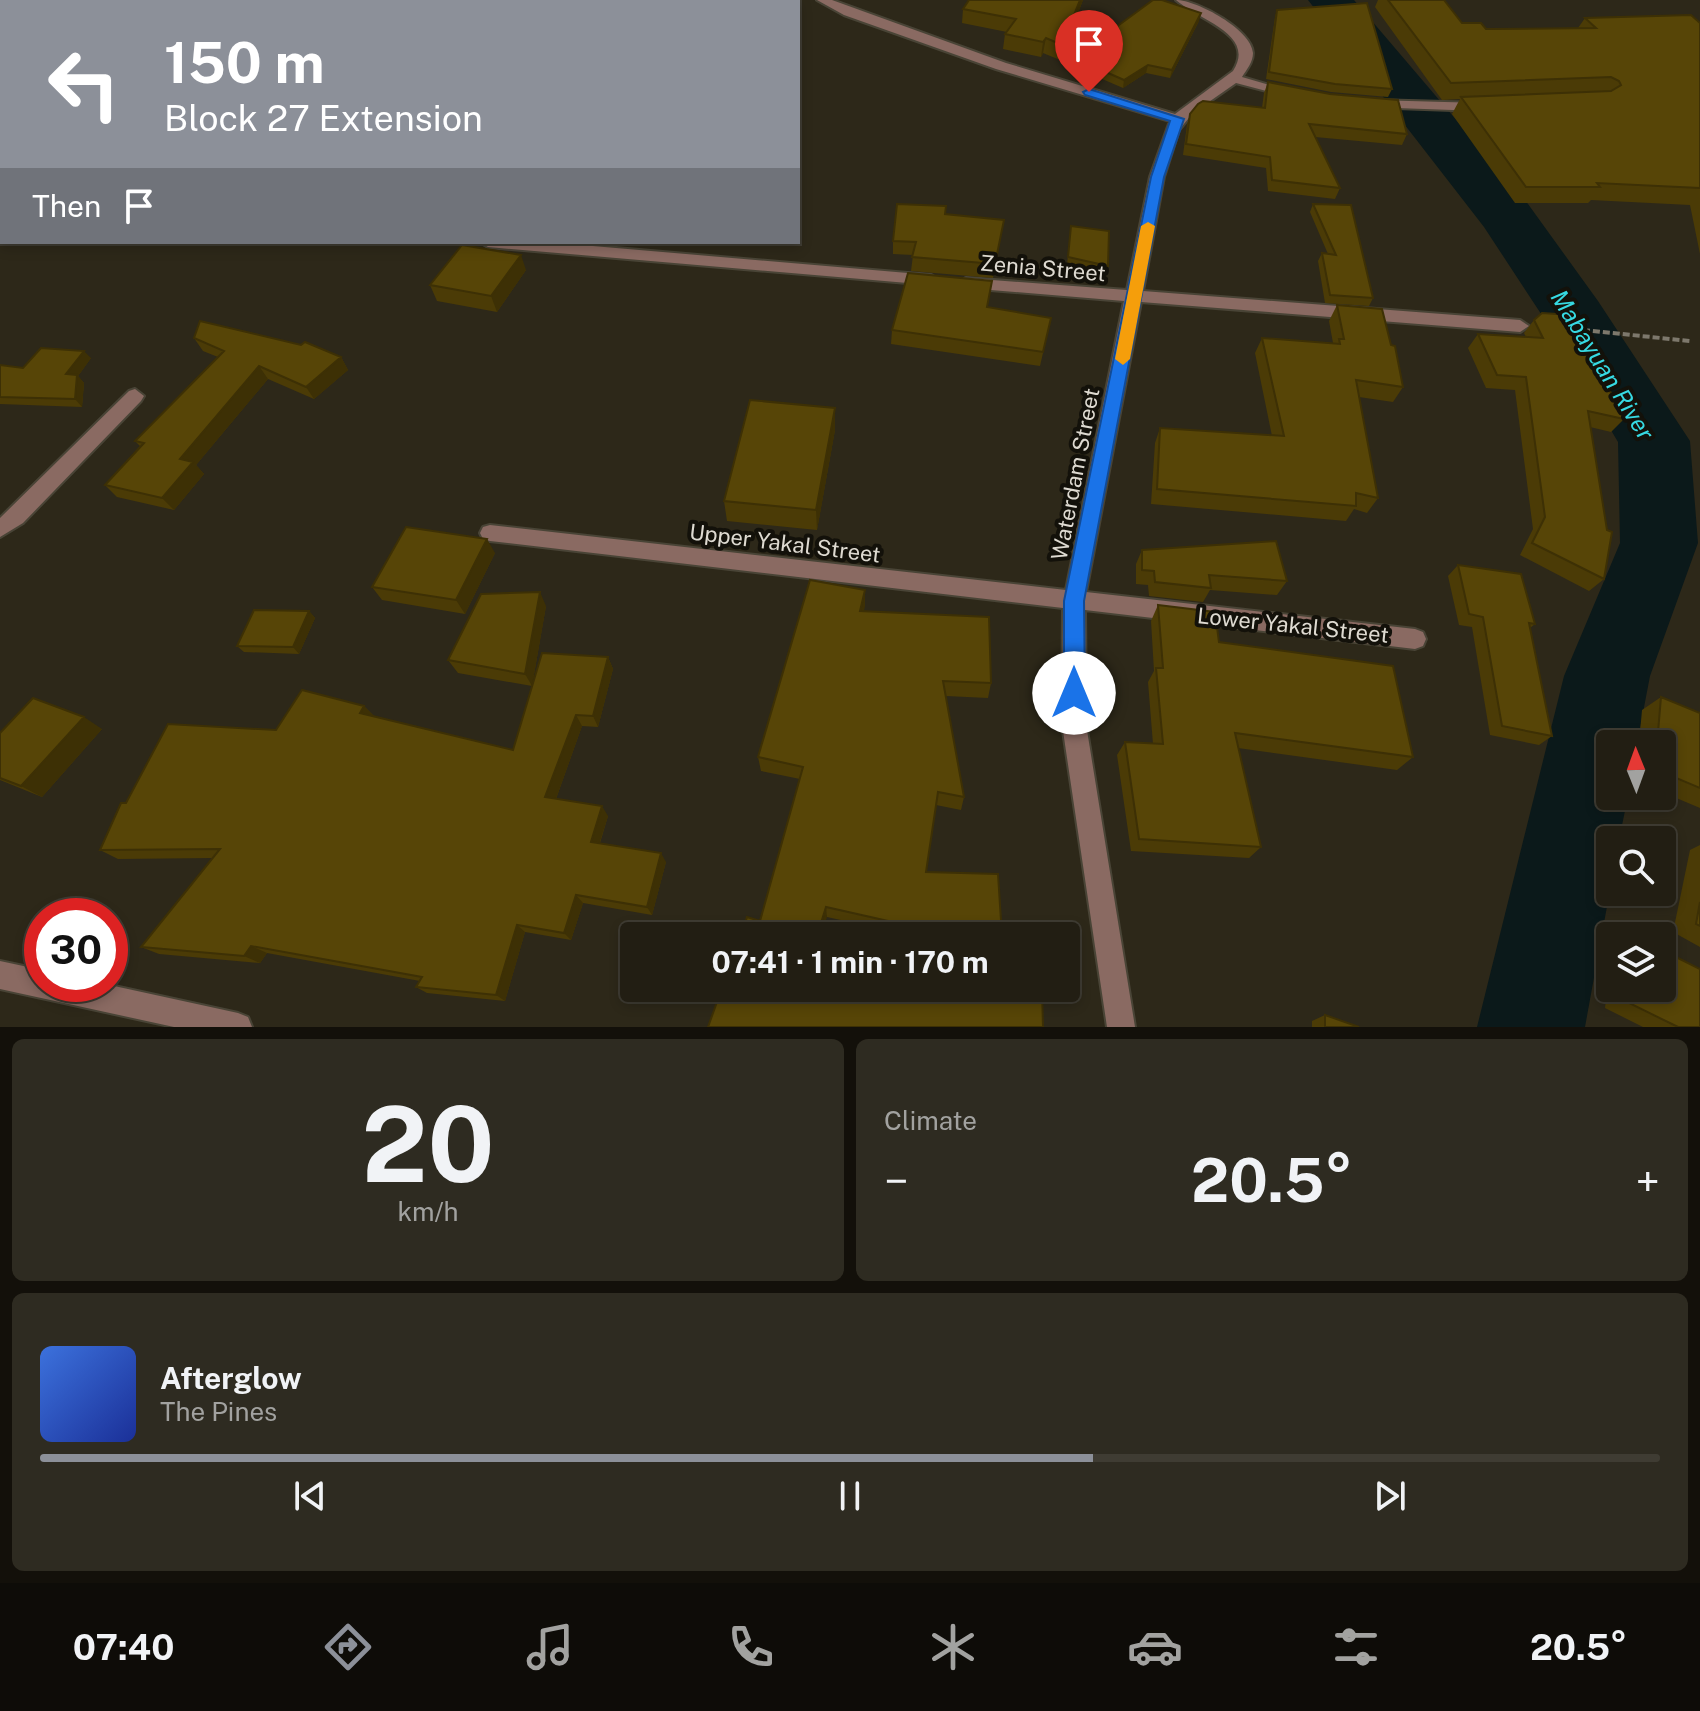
<!DOCTYPE html>
<meta charset="utf-8">
<style>
body{margin:0;font-family:"Public Sans",sans-serif;background:#2e2b21;color:#f1f3f6;height:100vh;display:flex;flex-direction:column;font-size:30px;white-space:nowrap}
*{box-sizing:border-box;margin:0}
p{font-size:26px;color:#a2a2a0}
.icon{flex:none;width:44px;height:44px;fill:none;stroke:currentColor;stroke-width:2;stroke-linecap:round;stroke-linejoin:round}
.map{position:relative;height:1027px;overflow:hidden}
.sheet{display:flex;flex-direction:column;gap:12px;padding:12px;background:#13100a;flex:1}
.sheet>*{flex:none}
.top-card{position:absolute;left:0px;top:0px;width:800px;height:244px;box-shadow:0 4px 12px #0003,0 0 0 2px #3f3c33;background:#8c9099;color:#fff;overflow:hidden}
.needle{width:52px;rotate:359deg}
.controls{position:absolute;left:1596px;top:730px;display:grid;gap:16px}
.controls a{display:grid;place-items:center;width:80px;height:80px;border-radius:8px;background:#221e13;box-shadow:0 4px 12px #0003,0 0 0 2px #3f3c33;font-size:40px}
.speed{position:absolute;left:24px;top:898px;display:flex;gap:16px;font-size:40px;font-weight:700;text-align:center}
.speed>*{display:grid;place-content:center;width:104px;height:104px;border-radius:50%;background:#221e13;box-shadow:0 4px 12px #0003,0 0 0 2px #3f3c33;line-height:1}
.speed .limit{border:12px solid #d22;background:#fff;color:#111}
.pin{position:absolute;display:grid;place-items:center;width:68px;height:68px;color:#fff;margin:-82px -34px;border-radius:50% 50% 50% 0;rotate:-45deg;box-shadow:0 0 8px #0007}
.pin .icon{rotate:45deg}
.me{position:absolute;width:88px;margin:-44px;rotate:0deg;stroke-linejoin:round;filter:drop-shadow(0 0 6px #0008)}
.turn{display:flex;align-items:center;gap:28px;height:168px;padding:0 32px;font-size:36px}
.turn .icon{width:104px;height:104px;stroke-width:2.5}
.turn b{display:block;font-size:56px;line-height:68px}
.then{display:flex;align-items:center;height:76px;padding:0 32px;background:#0003;gap:16px;font-size:30px}
.big{font-size:60px;font-weight:700;line-height:1.1}
.sheet .card{flex:1;display:flex;flex-direction:column;justify-content:center;gap:12px;min-width:0;padding:0 28px;border-radius:12px;background:#2e2b21}
.sheet .dial{align-items:center;gap:0}
.dial b{font-size:104px;line-height:1}
.song{display:flex;align-items:center;gap:24px}
.cover{width:96px;height:96px;border-radius:12px;background:linear-gradient(135deg,hsl(220 70% 55%),hsl(230 70% 35%))}
.played{height:8px;border-radius:4px;background:linear-gradient(90deg,#8c9099 65%,#3f3c33 65%)}
.keys{display:flex;justify-content:space-around;direction:ltr}
.heat{display:flex;justify-content:space-between;align-items:center;font-size:44px;direction:ltr}
.sheet .tiles{flex:1;display:grid;gap:12px;grid-template-columns:1fr 1fr}
.card:last-child{grid-column:span 2}
.trip{position:absolute;left:620px;top:922px;width:460px;height:80px;border-radius:8px;background:#221e13;box-shadow:0 4px 12px #0003,0 0 0 2px #3f3c33;font-weight:700;line-height:80px;text-align:center}
.dock{display:flex;height:128px;justify-content:space-around;align-items:center;background:#0e0c08;color:#a2a2a0}
.dock .icon{width:56px;height:56px}
.dock .active{color:#8c9099}
.dock b{font-size:36px;color:#f1f3f6}
.map>svg:first-child{display:block}
.lines{fill:none;stroke-linecap:round;stroke-linejoin:round}
.river{fill:#0b191a;fill-rule:evenodd}
.minor-casing{stroke:#494436;stroke-width:4}
.path{stroke:#7d786c;stroke-width:4;stroke-dasharray:7 3;stroke-linecap:butt}
.minor{fill:#8a6a62;fill-rule:evenodd}
.wall{fill:#4b3b06}
.shaded-wall{fill:#3d3005}
.building{fill:#574507;stroke:#3d3005;stroke-width:2}
.route{fill:#1a73e8;stroke:#114b97;stroke-width:2}
.slow{fill:#f59e0b}
.labels{text-anchor:middle;stroke-width:8;stroke-linejoin:round;paint-order:stroke}
.street-label{font-size:22px;fill:#dedad1;stroke:#13110a}
.water-label{font-size:24px;font-style:italic;fill:#36d9e2;stroke:#13110a}
</style>
<div class="map">
<svg width="1700" height="1027" viewBox="0 0 1700 1027">
<rect width="100%" height="100%" fill="#2d2819"/>
<g class="lines">
<!-- river -->
<path class="river" d="M1308,0H1354L1528,204L1598,301L1690,441L1698,543L1650,676L1637,744H1610V796H1628L1619,840H1610V890L1585,1027H1477L1564,676L1620,543L1618,442L1549,326L1484,227Z"/>
<defs>
<path id="minor" d="M817,0H832L1006,63L1175,114L1233,71C1257,34 1198,20 1176,0C1197,0 1252,30 1253,53C1253,62 1247,69 1242,77L1300,94L1293,98L1236,83L1193,113L1179,130L1164,177L1143,291L1520,320L1529,326L1520,332L1141,302L1086,592L1415,629L1423,632L1426,639L1423,646L1415,649L1085,610L1086,724L1135,1027H1107L1062,724L1063,608L490,541L483,539L480,533L483,527L490,525L1066,590L1124,301L966,288L958,283L966,278L1127,290L1150,177L1170,121L996,69L844,15Z
M1373,100L1481,103L1488,107L1481,111L1368,107L1366,104Z
M480,242H546L931,275L939,280L931,285L488,247Z
M135,389L144,396L141,401L23,523L0,537V518L129,391Z
M0,961L42,970V984H105L238,1013L248,1017L252,1027H174L0,989Z"/>
</defs>
<!-- minor casing -->
<use href="#minor" class="minor-casing"/>
<!-- path -->
<path class="path" d="M1573,329L1690,341"/>
<!-- minor -->
<use href="#minor" class="minor"/>
</g>
<!-- wall -->
<path class="wall" d="M1083,0L1060,60L1043,53L1041,57L1003,49L1005,34L1007,32L962,23L963,9Z
M1378,0H1444L1462,23L1486,29L1578,28L1585,18L1700,23V254L1690,205L1591,200L1588,203H1515L1452,114L1460,99L1442,100L1375,7Z
M1277,10L1392,89L1388,97L1331,92L1266,79L1275,17Z
M1199,21L1170,78L1146,73L1123,88L1072,66L1074,58Z
M1268,82L1407,134L1402,145L1315,137L1340,188L1335,199L1268,191L1266,168L1183,155L1187,125L1190,114L1262,108L1264,93Z
M1313,204L1373,298L1369,306L1325,303L1318,261L1322,253L1328,254L1310,212Z
M945,214L1004,220L993,278L911,271L913,255L893,254V241Z
M1071,226L1108,266L1106,274L1067,265Z
M526,270L497,312L437,301L430,285Z
M1337,305L1391,345L1403,387L1393,402L1359,397L1378,498L1367,513L1354,509L1346,521L1151,504L1155,443L1160,428L1272,436L1255,353L1262,338L1333,343L1329,321Z
M987,308L1051,318L1040,366L891,344L892,330Z
M1534,320L1624,419L1611,432L1590,427L1604,579L1589,591L1520,555L1533,529L1515,390L1486,388L1468,348L1478,334L1526,337L1524,333Z
M194,338L341,357L348,370L314,399L268,379L196,465L204,474L174,510L117,497L105,485L140,446L135,441L218,357L203,351Z
M91,358L78,376L84,383L82,407L0,404V365L23,368Z
M835,408V430L817,530L727,521L724,501Z
M1142,550L1287,581L1277,595L1210,590L1203,602L1149,596L1148,585L1136,584V564Z
M495,553L465,614L382,600L372,587Z
M1458,565L1535,624L1530,628L1552,736L1539,745L1490,735L1472,627L1459,625L1448,576Z
M865,590L864,611L991,683L988,698L946,696L964,797L961,810L936,805L926,872L1002,936H904V934L827,917L760,921L800,779L761,771L758,757Z
M1158,605L1219,642L1413,757L1397,770L1238,748L1261,847L1249,858L1131,851L1117,755L1125,742L1153,744L1148,682L1154,671L1151,621Z
M546,606L532,686L608,657L613,669L598,727L582,726L556,799L608,816L600,843L666,862L652,915L583,903L571,940L525,932L505,1001L427,993L416,987L420,981L267,953L260,963L159,954L141,947L212,858L118,859L100,850L276,730L364,706L374,716L513,750L532,686L458,673L448,660Z
M309,611L315,618L299,654L244,652L237,646Z
M1661,697L1700,713V808L1662,792V744H1639L1642,710Z
M102,729L42,797L0,780V733Z
M1700,845V947L1673,932L1690,850Z
M1610,963V988H1662L1700,1027H1643L1605,1008Z
M1325,1015L1359,1027H1312V1021Z"/>
<!-- shaded-wall -->
<path class="shaded-wall" d="M192,0H206L205,2H190Z
M1080,0H1083L1060,60L1062,45Z
M1201,13L1199,21L1170,78L1172,70Z
M1046,38L1043,53L1041,57L1043,42Z
M1148,65L1146,73L1123,88L1124,80Z
M521,255L526,270L497,312L491,296Z
M84,351L91,358L78,376L84,383L82,407L75,399L66,374Z
M341,357L348,370L314,399L306,387Z
M259,366L268,379L196,465L204,474L174,510L162,498L180,459Z
M835,408V430L817,530L816,510Z
M487,539L495,553L465,614L456,600Z
M865,590V606L860,627V611Z
M540,592L546,606L532,686L525,674Z
M309,611L315,618L299,654L293,647Z
M608,657L613,669L598,727L593,716Z
M364,706L375,717L360,713Z
M576,715L582,726L553,807L545,797Z
M84,717L102,729L42,797L21,786Z
M602,806L608,816L597,851L591,842Z
M661,853L666,862L652,915L647,907Z
M576,895L583,903L571,940L564,933Z
M826,907L827,917L821,936H817Z
M517,925L525,932L505,1001L496,995Z
M251,946L267,953L260,963L244,956Z"/>
<!-- building -->
<path class="building" d="M0,0H192L190,2H2V32H0Z
M969,0H1080L1062,45L1046,38L1043,42L1005,34L1016,19L963,9Z
M1153,0H1162L1201,13L1172,70L1148,65L1124,80L1074,58Z
M1388,0H1444L1462,23H1481L1486,29L1596,28L1585,18L1691,15L1700,23V188L1597,183L1600,187H1526L1461,97L1611,91L1621,85L1619,81L1611,77L1451,83Z
M1367,3L1392,89L1335,84L1269,72L1277,10Z
M1268,82L1330,94L1398,100L1407,134L1309,124L1340,188L1272,180L1270,157L1186,144L1190,114L1198,104L1203,101L1265,108Z
M897,204L946,206L945,214L1004,220L995,264L912,257L916,242L893,241Z
M1313,204L1351,205L1373,298L1330,295L1322,253L1336,255Z
M1071,226L1109,231L1108,266L1068,257Z
M462,245L521,255L491,296L430,285Z
M908,273L992,281L987,307L1051,318L1043,352L892,330Z
M1337,305L1382,309L1391,345L1395,346L1403,387L1356,380L1378,498L1356,493V506L1157,489L1160,428L1284,436L1262,338L1340,344L1339,339H1344Z
M1542,313L1572,315L1624,419L1588,411L1607,530L1612,532L1604,579L1532,543L1545,517L1526,377L1497,375L1478,334L1543,338L1534,320Z
M200,321L301,345L305,342L341,357L306,387L259,366L180,459L193,462L162,498L105,485L144,443L135,441L224,351L194,338Z
M41,348L84,351L66,374L77,375L75,399L0,397V365L23,368Z
M750,400L835,408L816,510L724,501Z
M406,527L487,539L456,600L372,587Z
M1276,541L1287,581L1209,575L1211,588L1155,582L1154,571L1142,570V550Z
M1458,565L1521,574L1535,624L1529,623L1552,736L1502,726L1483,617L1469,614Z
M810,580L865,590L860,611L989,617L991,683L943,681L964,797L938,792L926,872L998,874L1002,936H905L906,925L826,907L817,936H741L747,917L760,921L803,767L758,757Z
M540,592L525,674L448,660L481,594Z
M1158,605L1215,612L1219,642L1393,666L1413,757L1235,733L1261,847L1139,839L1125,742L1163,744L1156,668H1163Z
M254,610L309,611L293,647L237,646Z
M542,653L608,657L593,716L576,715L545,797L602,806L591,842L661,853L647,907L576,895L564,933L517,925L496,995L416,987L422,977L251,946L244,956L141,947L220,849L100,850L121,803H126L168,724L276,730L302,690L364,706L360,713L513,750Z
M1661,697L1700,713V788L1662,772V744H1657Z
M33,698L84,717L21,786L0,778V733Z
M1700,902V926L1696,924Z
M1662,950L1700,969V1027H1678L1627,1002L1628,988H1662Z
M722,988H826L901,1002L902,988H1028L1042,990L1043,1027H708Z
M1325,1015L1359,1027H1325Z"/>
<!-- route -->
<path class="route" d="M1089,89L1184,119L1164,177L1084,601L1085,693L1082,700L1074,703L1067,700L1064,693V601L1151,177L1170,121L1085,95L1083,92Z"/>
<!-- slow -->
<path class="slow" d="M1148,222L1155,226L1130,359L1123,365L1115,359L1141,226Z"/>
<g class="labels">
<!-- street labels -->
<g class="street-label">
<text transform="translate(1043 268) rotate(5)" y="8">Zenia Street</text>
<text transform="translate(1075 474) rotate(-79)" y="8">Waterdam Street</text>
<text transform="translate(785 543) rotate(7)" y="8">Upper Yakal Street</text>
<text transform="translate(1293 625) rotate(6)" y="8">Lower Yakal Street</text>
</g>
<!-- water labels -->
<g class="water-label">
<text transform="translate(1602 365) rotate(58)" y="8">Mabayuan River</text>
</g>
</g>
</svg>
<div class="controls">
<a><svg class="needle" viewBox="-14 -14 28 28"><path d="M0-13l5 13h-10z" fill="#e53935"/><path d="M0 13l5-13h-10z" fill="#a2a2a0"/></svg></a>
<a><svg class="icon" aria-label="search" viewBox="0 0 24 24"><circle cx="10" cy="10" r="6"/><path d="M15 15l6 6"/></svg></a>
<a><svg class="icon" aria-label="layers" viewBox="0 0 24 24"><path d="M12 4l9 5-9 5-9-5zM3 14l9 5 9-5"/></svg></a>
</div>
<div class="speed"><div class="limit">30</div></div>
<div class="pin" style="left:1089px;top:92px;background:#d93025"><svg class="icon" aria-label="arrive" viewBox="0 0 24 24"><path d="M6 21V4h12l-3 4 3 4H6"/></svg></div>
<svg class="me" style="left:1074px;top:693px" viewBox="-20 -20 40 40"><circle r="19" fill="#fff"/><path d="M0-13L10 11 0 6-10 11z" fill="#1a73e8"/></svg>
<div class="trip">07:41 · 1 min · 170 m</div>
<div class="top-card">
<div class="turn"><svg class="icon" aria-label="left" viewBox="0 0 24 24"><path d="M17 20v-9H6M10 6l-5 5 5 5"/></svg><div><b>150 m</b>Block 27 Extension</div></div>
<div class="then">Then<svg class="icon" aria-label="arrive" viewBox="0 0 24 24"><path d="M6 21V4h12l-3 4 3 4H6"/></svg></div>
</div>
</div>
<section class="sheet">
<div class="tiles">
<div class="card dial"><b>20</b><p>km/h</p></div>
<div class="card"><p>Climate</p>
<div class="heat"><a>−</a><b class="big">20.5°</b><a>+</a></div>
</div>
<div class="card">
<div class="song"><i class="cover"></i><div><b>Afterglow</b><p>The Pines</p></div></div>
<div class="played"></div>
<div class="keys"><svg class="icon" aria-label="previous" viewBox="0 0 24 24"><path d="M18 5L8 12l10 7zM5 5v14"/></svg><svg class="icon" aria-label="pause" viewBox="0 0 24 24"><path d="M8 5v14M16 5v14"/></svg><svg class="icon" aria-label="next" viewBox="0 0 24 24"><path d="M6 5l10 7-10 7zM19 5v14"/></svg></div>
</div>
</div>
</section>
<nav class="dock">
<b>07:40</b>
<svg class="icon active" aria-label="directions" viewBox="0 0 24 24"><path d="M12 3l9 9-9 9-9-9zM9 14v-3h6M13 9l2 2-2 2"/></svg>
<svg class="icon" aria-label="music" viewBox="0 0 24 24"><path d="M9 18V5l10-2v13"/><circle cx="6" cy="18" r="3"/><circle cx="16" cy="16" r="3"/></svg>
<svg class="icon" aria-label="phone" viewBox="0 0 24 24"><path d="M5 4h4l2 5-3 2q2 4 5 5l2-3 5 2v4C11 20 4 13 5 4z"/></svg>
<svg class="icon" aria-label="climate" viewBox="0 0 24 24"><path d="M12 3v18M4 7l16 10M4 17L20 7"/></svg>
<svg class="icon" aria-label="car" viewBox="0 0 24 24"><path d="M5 17H2v-5l4-1 3-4h7l3 4 3 1v5h-3M9 17h6M6 11h13"/><circle cx="7" cy="17" r="2"/><circle cx="17" cy="17" r="2"/></svg>
<svg class="icon" aria-label="filters" viewBox="0 0 24 24"><path d="M4 7h16M4 17h16"/><circle cx="9" cy="7" r="2"/><circle cx="15" cy="17" r="2"/></svg>
<b>20.5°</b>
</nav>
